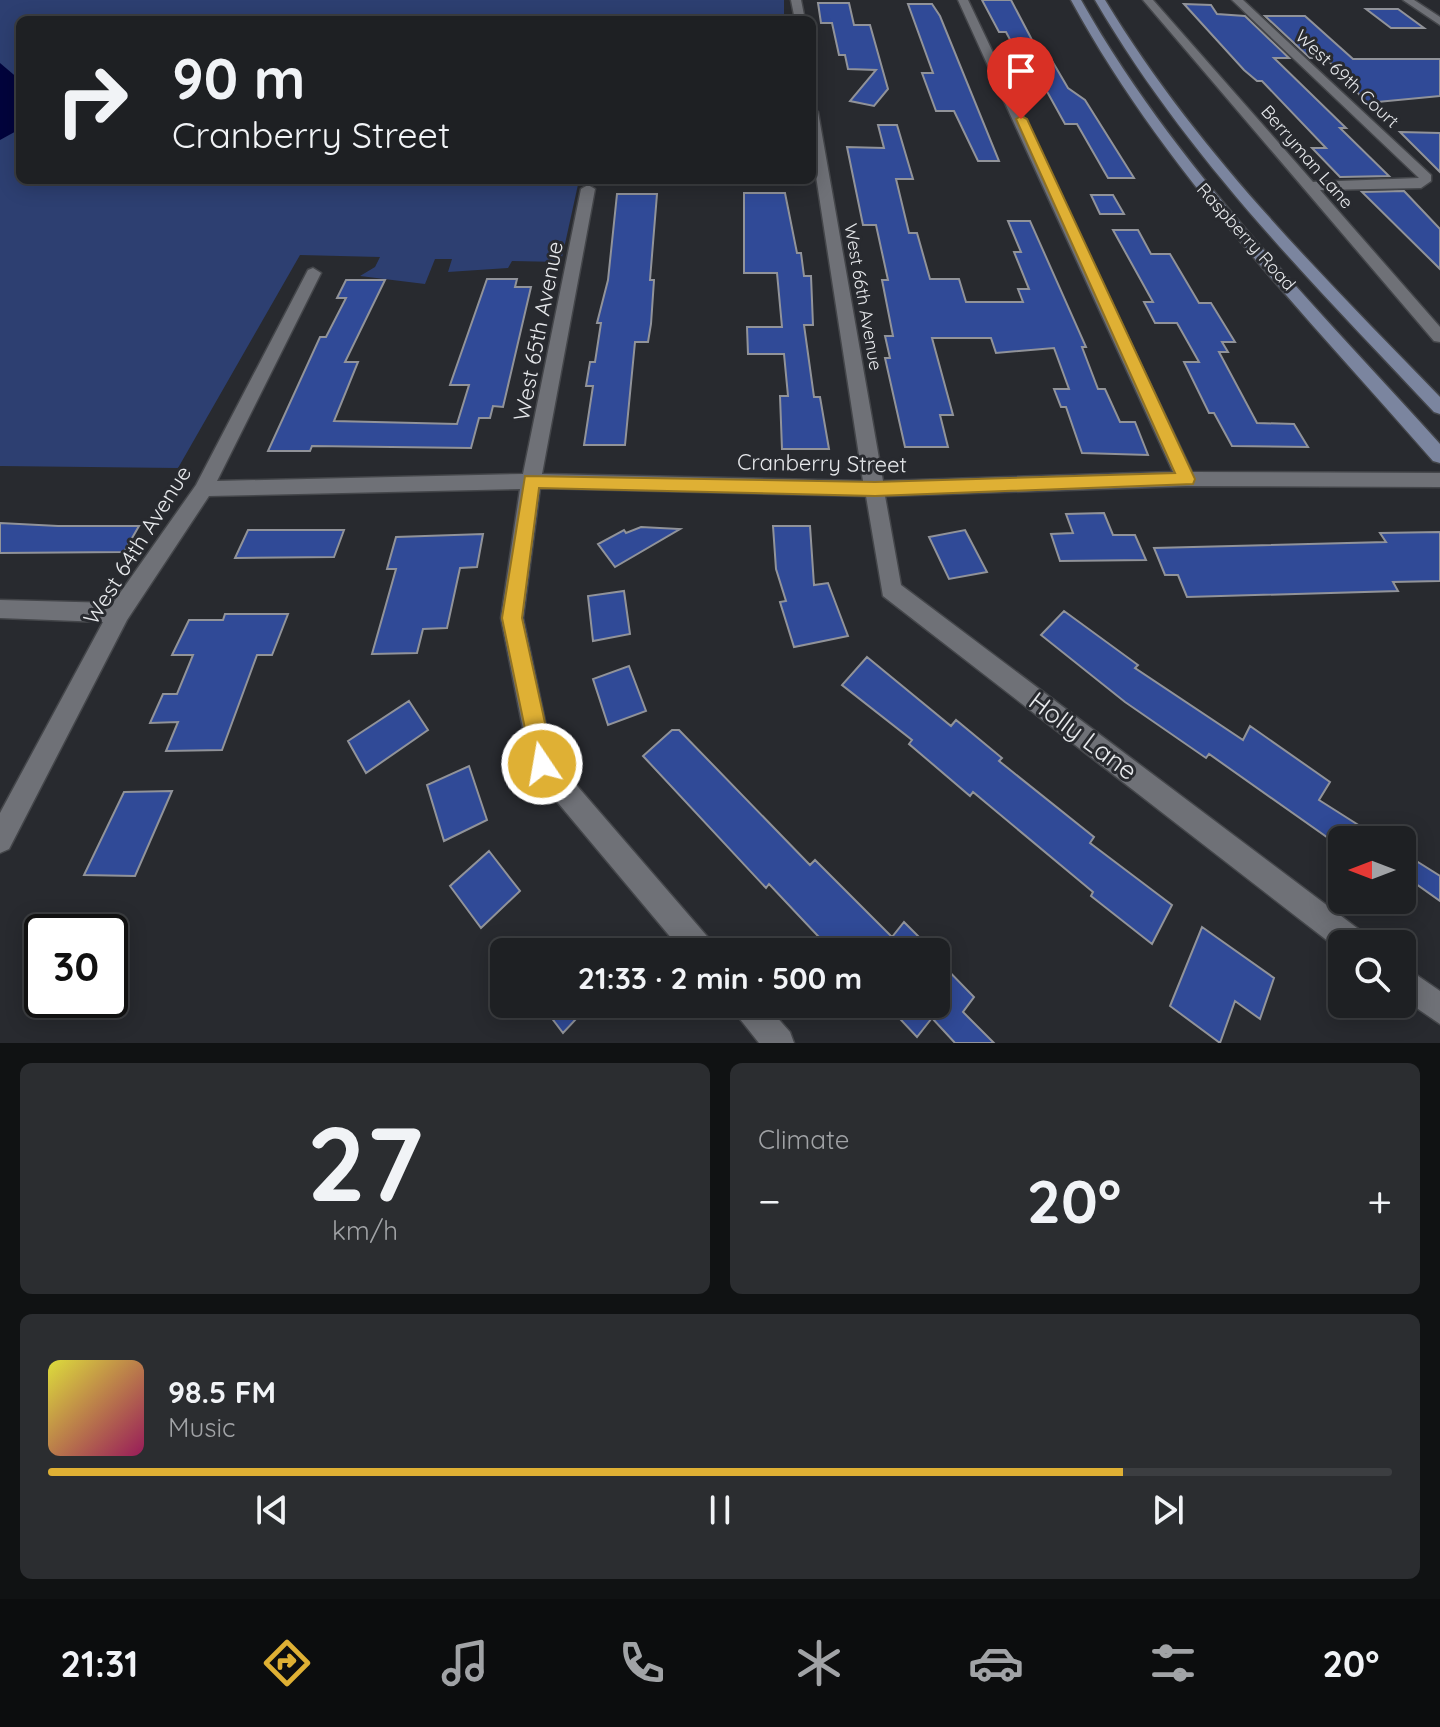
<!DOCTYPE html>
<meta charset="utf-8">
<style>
body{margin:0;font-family:Quicksand,sans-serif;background:#2b2d30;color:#f1f3f6;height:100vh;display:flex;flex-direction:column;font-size:30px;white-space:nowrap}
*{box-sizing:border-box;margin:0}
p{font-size:26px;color:#a1a3a6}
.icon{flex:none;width:44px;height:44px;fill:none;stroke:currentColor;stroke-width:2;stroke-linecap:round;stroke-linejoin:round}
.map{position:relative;height:1043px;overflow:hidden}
.panel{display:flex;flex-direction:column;gap:20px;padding:20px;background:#101213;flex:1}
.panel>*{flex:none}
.hud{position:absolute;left:16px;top:16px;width:800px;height:168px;border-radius:12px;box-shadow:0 4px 20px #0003,0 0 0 2px #3c3e41;background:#1e2023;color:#f1f3f6;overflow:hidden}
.needle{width:52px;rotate:270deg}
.fabs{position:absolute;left:1328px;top:826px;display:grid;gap:16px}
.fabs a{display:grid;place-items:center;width:88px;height:88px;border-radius:12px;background:#1e2023;box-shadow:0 4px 20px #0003,0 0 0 2px #3c3e41;font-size:40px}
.speed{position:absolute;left:24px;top:914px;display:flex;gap:16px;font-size:40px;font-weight:700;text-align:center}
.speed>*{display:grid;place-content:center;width:104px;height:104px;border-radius:50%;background:#1e2023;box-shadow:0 4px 20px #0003,0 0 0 2px #3c3e41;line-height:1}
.speed .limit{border:4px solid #111;border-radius:12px;background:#fff;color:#111}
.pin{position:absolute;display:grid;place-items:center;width:68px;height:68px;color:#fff;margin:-82px -34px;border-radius:50% 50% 50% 0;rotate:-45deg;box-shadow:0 0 8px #0007}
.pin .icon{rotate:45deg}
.me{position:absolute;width:88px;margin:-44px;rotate:348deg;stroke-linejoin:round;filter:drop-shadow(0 0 6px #0008)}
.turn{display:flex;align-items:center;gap:28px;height:168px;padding:0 24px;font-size:36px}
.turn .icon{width:104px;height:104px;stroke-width:2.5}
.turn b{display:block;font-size:56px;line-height:68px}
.big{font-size:60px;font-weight:700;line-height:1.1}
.panel .widget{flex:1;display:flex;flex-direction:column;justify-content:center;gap:12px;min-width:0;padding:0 28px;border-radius:12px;background:#2b2d30}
.panel .dial{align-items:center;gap:0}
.dial b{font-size:104px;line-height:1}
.song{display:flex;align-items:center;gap:24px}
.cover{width:96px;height:96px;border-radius:12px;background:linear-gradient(135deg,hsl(60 70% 55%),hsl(330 70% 35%))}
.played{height:8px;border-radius:4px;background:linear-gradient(90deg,#dfb034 80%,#3c3e41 80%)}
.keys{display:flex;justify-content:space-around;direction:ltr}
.heat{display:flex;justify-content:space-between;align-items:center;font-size:44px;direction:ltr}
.panel .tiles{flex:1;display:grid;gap:20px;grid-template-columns:1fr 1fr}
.widget:last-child{grid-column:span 2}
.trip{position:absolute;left:490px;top:938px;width:460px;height:80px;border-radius:12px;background:#1e2023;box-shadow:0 4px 20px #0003,0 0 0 2px #3c3e41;font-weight:700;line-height:80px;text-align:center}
.menu{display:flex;height:128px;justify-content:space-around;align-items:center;background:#0c0d0e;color:#a1a3a6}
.menu .icon{width:56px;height:56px}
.menu .selected{color:#dfb034}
.menu b{font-size:36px;color:#f1f3f6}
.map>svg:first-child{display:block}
.green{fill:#2d3f71}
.water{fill:#02043c}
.building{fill:#304a97;stroke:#919399;stroke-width:2}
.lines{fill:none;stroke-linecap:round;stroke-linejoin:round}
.street-casing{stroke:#44464a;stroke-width:3}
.secondary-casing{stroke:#44464a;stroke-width:3}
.street{fill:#6f7177;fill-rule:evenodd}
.secondary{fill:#7b859f;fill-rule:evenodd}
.route{fill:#dfb034;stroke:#917222;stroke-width:2}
.labels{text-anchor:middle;stroke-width:6;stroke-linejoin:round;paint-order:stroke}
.far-street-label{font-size:18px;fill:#e7e9ec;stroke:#282a2f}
.street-label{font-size:22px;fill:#e7e9ec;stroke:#282a2f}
.near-street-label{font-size:26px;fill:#e7e9ec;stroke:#282a2f}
</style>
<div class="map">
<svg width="1440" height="1043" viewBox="0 0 1440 1043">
<rect width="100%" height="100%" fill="#282a2f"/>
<!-- green -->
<path class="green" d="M0,0H784V20H20V180H579L561,262L512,261L508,268L448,272L452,259H435L425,284L360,276L375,267L380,257L300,255L178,468L0,466Z"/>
<!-- water -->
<path class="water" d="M0,63L20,80V129L0,140Z"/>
<!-- building -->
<path class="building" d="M982,0H1011L1042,59H1051L1068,88L1085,100L1134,178H1108L1077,124H1065L1034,68H1025L1006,32H999Z
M818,3H849L854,25H870L888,89L874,106L850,101L876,70L848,69L845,55H839L832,23H821Z
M908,4H932L940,16L999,161H978L954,111H936L922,73H933Z
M1184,4L1211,5L1217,14L1245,16L1289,58H1274L1346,128H1340L1389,176L1340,177L1312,148H1326L1262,81H1257L1244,70Z
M1366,9H1398L1424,28H1391Z
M1265,16H1305L1353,59H1440V96L1367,103L1326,58H1310Z
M878,125H897L913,179H896L909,233H917L930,279H959L966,302H1023L1018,289H1029L1014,252H1021L1008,221H1030L1086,347H1082L1098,389H1105L1120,422H1135L1148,455L1082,453L1066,407H1061L1054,389H1069L1054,348L996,353L991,338H932L953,415H940L948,447H905L885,358H890L885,336H893L882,280H888L876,225H863L847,147L884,148Z
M1400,132L1440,133V172Z
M1404,191L1440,229V269L1362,192Z
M744,193H785L797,253H801L804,276H811L813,325H804L814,397H820L829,449H782L780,396H788L784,354H748L747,327H782L777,273H744Z
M617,194H657L650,280H654L651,324L648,342H635L625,445H584L593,386H586L590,362H595L601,323H597L608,280Z
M1091,195H1113L1124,214H1100Z
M1113,230H1138L1151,254H1170L1199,303H1211L1235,342H1222L1228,352H1219L1257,423L1294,424L1308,447L1232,446L1214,413H1209L1184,362H1199L1177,323H1155L1144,302H1153Z
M487,279H517L515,287H531L503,407L493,406L490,418H479L471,448L312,446L310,451H268L320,337H326L346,298H337L346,280H385L345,362H358L334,421L457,424L469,385H450Z
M1104,513L1113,535H1135L1146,560L1060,561L1051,534L1073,533L1066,514Z
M0,523L58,526H139L124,552L0,553Z
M773,526H810L814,585L828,583L848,636L794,647L780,602L786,601L776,569Z
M641,527L680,529L615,567L598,544L624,530L626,533Z
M248,530H344L334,557L235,558Z
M965,530L987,572L949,579L929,537Z
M1440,532V581L1393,582L1398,591L1187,597L1178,575H1165L1154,548L1386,542L1380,533Z
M483,534L477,567L460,568L447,628L423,629L417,653L372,654L396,569H387L396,537Z
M624,591L630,634L593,641L588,596Z
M1064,611L1138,665L1135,668L1243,740L1250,726L1330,782L1319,800L1382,840H1331L1209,754L1206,758L1125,702L1041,635Z
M225,614H288L272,655H257L222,750L166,751L178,722L150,723L163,694H177L193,655H172L189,620H223Z
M867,657L951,726L956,720L1002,758L999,761L1094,837L1090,843L1172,905L1152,944L1091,896L1093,892L973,792L970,796L909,744L912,740L842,685Z
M629,666L646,711L608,725L593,679Z
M409,701L428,730L366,773L348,741Z
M672,730H679L810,865L815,860L892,937L904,922L934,952H833L769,884L766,888L643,756Z
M469,766L487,820L444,841L427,785Z
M172,791L135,876L84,875L124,792Z
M489,851L520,891L481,928L450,886Z
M1402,852L1440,876V901L1402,874Z
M1202,927L1274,978L1260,1019L1235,1001L1220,1043L1170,1006Z
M936,958L974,997L963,1012L994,1043H955L932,1018L917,1037L886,1004H936Z
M541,1004H590L563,1033Z"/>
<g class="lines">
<defs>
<path id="street" d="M791,0H801L805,20H795Z
M958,0H968L1192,472L1440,473V487L1186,486L885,496L901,585L1365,934L1369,944H1342V952L883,596L866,496L540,488L523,618L553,758L712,942L716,952H683L533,773L530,764L501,618L520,489L209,496L127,620L9,849L0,853V813L103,622L0,618V600L113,603L196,485L308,270L313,268L321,273L217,481L523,474L581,189L588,185L595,189L542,474L863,481L812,150V108L818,112L883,481L1173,472Z
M1143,0H1153L1313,182L1419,178L1232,0H1243L1431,175V181L1421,188L1320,190L1440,327V342L1434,341Z
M1403,0H1414L1440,17V25Z
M1402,965L1440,991V1024L1402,998Z
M731,1004H765L790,1032L794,1043H759L736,1014Z"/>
<path id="secondary" d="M1071,0H1081C1175,167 1312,302 1440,444V463L1433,461C1305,314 1165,173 1071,0Z
M1095,0H1105C1197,152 1317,270 1440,397V414L1434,412C1309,279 1188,159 1095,0Z"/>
</defs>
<!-- street casing -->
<use href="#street" class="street-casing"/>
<!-- secondary casing -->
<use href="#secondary" class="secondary-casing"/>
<!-- street -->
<use href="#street" class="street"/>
<!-- secondary -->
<use href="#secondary" class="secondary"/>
</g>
<!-- route -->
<path class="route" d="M1021,116L1027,119L1195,479L1193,484L875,496L539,488L522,618L554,764L550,772L542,775L534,772L502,618L525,476L875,482L1175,473L1016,119Z"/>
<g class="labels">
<!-- far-street labels -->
<g class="far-street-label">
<text transform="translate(1347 79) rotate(43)" y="6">West 69th Court</text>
<text transform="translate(1307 157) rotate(49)" y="6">Berryman Lane</text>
<text transform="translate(1246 237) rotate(48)" y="6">Raspberry Road</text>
<text transform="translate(863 297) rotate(80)" y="6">West 66th Avenue</text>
</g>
<!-- street labels -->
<g class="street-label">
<text transform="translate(538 331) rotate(-79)" y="8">West 65th Avenue</text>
<text transform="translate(822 463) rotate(1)" y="8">Cranberry Street</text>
<text transform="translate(137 545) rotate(-58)" y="8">West 64th Avenue</text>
</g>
<!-- near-street labels -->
<g class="near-street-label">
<text transform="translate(1083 736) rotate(37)" y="9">Holly Lane</text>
</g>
</g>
</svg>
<div class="fabs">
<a><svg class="needle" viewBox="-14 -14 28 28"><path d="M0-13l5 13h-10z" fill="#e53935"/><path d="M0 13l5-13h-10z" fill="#a1a3a6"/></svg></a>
<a><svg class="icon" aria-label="search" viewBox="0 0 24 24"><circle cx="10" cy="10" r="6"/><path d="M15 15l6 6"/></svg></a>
</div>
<div class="speed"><div class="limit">30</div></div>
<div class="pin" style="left:1021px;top:119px;background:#d93025"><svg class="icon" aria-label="arrive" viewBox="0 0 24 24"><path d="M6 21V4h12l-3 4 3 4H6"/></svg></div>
<svg class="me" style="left:542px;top:764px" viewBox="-20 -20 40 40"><circle r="17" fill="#dfb034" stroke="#fff" stroke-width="3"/><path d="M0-11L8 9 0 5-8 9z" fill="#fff"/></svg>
<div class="trip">21:33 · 2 min · 500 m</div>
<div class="hud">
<div class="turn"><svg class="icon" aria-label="right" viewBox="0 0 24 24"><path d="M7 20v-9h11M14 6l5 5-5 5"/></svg><div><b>90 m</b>Cranberry Street</div></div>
</div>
</div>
<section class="panel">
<div class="tiles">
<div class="widget dial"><b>27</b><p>km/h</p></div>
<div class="widget"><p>Climate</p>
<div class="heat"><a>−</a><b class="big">20°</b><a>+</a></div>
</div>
<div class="widget">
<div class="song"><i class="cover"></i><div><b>98.5 FM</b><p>Music</p></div></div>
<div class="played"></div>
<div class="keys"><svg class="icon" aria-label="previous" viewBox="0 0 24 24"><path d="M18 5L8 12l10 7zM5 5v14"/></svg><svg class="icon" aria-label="pause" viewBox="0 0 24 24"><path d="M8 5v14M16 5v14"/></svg><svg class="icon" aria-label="next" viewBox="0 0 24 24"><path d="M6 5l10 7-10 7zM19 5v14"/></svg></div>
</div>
</div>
</section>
<nav class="menu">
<b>21:31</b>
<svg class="icon selected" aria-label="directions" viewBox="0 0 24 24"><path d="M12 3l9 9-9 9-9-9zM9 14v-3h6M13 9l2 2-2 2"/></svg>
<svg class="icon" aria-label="music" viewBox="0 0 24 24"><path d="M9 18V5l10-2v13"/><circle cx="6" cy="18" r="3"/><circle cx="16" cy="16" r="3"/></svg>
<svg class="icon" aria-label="phone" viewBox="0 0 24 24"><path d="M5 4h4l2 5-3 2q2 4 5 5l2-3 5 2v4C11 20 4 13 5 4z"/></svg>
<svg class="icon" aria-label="climate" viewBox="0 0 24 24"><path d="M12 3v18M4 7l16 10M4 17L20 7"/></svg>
<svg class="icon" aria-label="car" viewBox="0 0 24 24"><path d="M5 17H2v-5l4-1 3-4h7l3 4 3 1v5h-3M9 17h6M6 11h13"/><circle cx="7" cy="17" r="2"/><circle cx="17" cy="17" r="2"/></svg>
<svg class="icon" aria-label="filters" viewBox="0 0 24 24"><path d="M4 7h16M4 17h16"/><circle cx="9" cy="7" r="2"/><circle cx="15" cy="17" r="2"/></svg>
<b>20°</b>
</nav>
